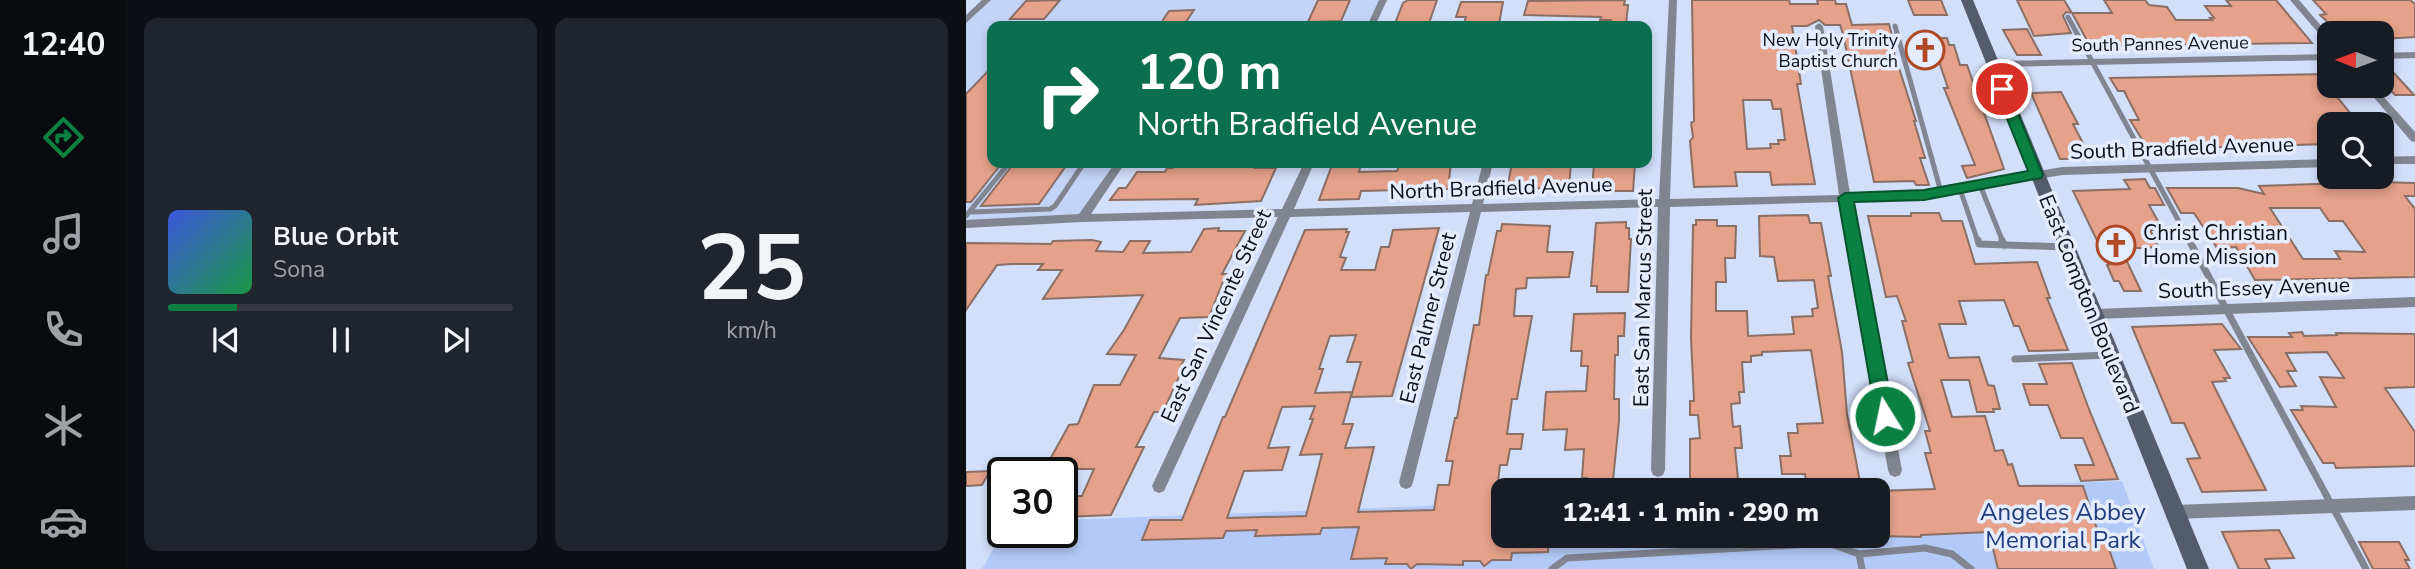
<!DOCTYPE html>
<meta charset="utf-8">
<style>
body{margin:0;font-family:"Nunito Sans",sans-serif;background:#20242c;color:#f1f3f6;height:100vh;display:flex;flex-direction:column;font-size:26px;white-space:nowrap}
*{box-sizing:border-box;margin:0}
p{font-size:23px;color:#9ea1a6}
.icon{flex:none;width:38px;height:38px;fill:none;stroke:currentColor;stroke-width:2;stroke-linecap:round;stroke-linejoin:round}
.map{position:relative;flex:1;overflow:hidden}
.panel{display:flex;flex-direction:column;gap:18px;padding:18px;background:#0d0f14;width:840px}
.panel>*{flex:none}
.top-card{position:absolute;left:21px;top:21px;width:665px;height:147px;border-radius:14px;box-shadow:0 4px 10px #0003;background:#0b6e4f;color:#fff;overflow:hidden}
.needle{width:46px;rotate:271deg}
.controls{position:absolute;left:1351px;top:21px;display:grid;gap:14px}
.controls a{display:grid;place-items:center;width:77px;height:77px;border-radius:14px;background:#171b24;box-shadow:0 4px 10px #0003;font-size:35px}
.speed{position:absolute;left:21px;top:457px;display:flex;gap:14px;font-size:35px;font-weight:700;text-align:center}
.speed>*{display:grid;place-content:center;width:91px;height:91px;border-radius:50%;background:#171b24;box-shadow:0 4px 10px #0003;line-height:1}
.speed .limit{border:4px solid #111;border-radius:10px;background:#fff;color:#111}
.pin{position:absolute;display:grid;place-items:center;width:60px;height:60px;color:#fff;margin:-30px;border:4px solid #fff;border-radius:50%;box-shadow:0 2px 7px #0007}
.me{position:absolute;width:77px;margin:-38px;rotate:350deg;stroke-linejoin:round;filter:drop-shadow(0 0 5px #0008)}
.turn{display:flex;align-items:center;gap:24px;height:147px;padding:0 35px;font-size:32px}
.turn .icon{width:91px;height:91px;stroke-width:2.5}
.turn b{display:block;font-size:49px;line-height:60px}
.panel .widget{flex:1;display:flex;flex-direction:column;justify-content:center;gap:10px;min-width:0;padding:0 24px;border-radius:14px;background:#20242c}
.panel .dial{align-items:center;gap:0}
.dial b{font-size:91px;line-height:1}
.song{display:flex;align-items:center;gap:21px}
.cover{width:84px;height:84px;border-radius:10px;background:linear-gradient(135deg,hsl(230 70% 55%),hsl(140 70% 35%))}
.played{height:7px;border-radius:4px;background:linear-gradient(90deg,#0b8043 20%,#363941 20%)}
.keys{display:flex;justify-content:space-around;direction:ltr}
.panel .tiles{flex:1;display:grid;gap:18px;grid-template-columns:repeat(2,1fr)}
.trip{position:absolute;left:525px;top:478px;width:399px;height:70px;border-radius:14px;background:#171b24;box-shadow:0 4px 10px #0003;font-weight:800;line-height:70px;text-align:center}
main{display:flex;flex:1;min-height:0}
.dock{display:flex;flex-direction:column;width:126px;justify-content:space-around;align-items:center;background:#090b0e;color:#9ea1a6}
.dock .icon{width:49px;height:49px}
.dock .active{color:#0b8043}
.dock b{font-size:32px;color:#f1f3f6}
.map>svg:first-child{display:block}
.built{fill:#c4d4f6}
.green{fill:#b3caf8}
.building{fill:#e5a18a;stroke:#8b6e64;stroke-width:2;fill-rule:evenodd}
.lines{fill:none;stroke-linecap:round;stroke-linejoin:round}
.service-far1{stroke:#808591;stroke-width:5}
.service{stroke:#808591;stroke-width:7}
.minor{fill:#808591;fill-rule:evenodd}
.secondary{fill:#545b6b;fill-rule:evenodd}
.route{fill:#0b8043;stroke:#07532c;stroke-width:2}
.labels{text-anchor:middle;stroke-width:7;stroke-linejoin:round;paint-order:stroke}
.far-poi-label{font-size:18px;fill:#0a0e17;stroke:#e4ecfd;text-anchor:end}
.far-street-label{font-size:18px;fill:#0a0e17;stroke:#e4ecfd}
.street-label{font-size:21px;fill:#0a0e17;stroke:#e4ecfd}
.poi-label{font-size:21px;fill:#0a0e17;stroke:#e4ecfd;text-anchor:start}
.near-park-label{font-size:24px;fill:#1f3a7d;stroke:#e4ecfd}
</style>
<main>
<nav class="dock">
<b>12:40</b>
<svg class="icon active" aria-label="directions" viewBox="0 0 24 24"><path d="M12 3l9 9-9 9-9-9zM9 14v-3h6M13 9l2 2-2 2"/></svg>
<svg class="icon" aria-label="music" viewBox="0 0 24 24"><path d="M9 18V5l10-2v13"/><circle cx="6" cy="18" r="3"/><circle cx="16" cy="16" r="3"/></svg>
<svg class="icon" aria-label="phone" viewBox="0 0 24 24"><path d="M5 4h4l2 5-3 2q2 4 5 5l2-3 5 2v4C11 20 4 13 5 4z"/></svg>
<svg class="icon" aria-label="climate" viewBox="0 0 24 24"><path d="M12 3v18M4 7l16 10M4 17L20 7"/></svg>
<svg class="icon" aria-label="car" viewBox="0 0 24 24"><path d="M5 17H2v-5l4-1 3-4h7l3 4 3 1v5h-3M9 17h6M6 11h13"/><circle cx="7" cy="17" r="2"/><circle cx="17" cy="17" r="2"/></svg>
</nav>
<section class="panel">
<div class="tiles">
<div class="widget">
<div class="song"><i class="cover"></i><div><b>Blue Orbit</b><p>Sona</p></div></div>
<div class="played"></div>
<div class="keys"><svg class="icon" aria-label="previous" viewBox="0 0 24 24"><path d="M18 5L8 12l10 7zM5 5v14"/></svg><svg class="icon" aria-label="pause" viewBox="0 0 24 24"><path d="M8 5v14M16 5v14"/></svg><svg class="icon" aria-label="next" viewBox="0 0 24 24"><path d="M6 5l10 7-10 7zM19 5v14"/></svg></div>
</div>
<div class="widget dial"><b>25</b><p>km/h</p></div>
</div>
</section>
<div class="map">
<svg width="1449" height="569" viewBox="0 0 1449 569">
<rect width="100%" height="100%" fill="#d2dffa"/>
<!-- built -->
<path class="built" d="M21,0H417L405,26H26V163H154L116,218L0,224V20Z"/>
<!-- green -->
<path class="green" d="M1156,481L1188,569H16L37,532H96V520L537,503V536H912V490H906Z"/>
<!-- building -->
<path class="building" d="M94,0L78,19H44L60,1Z
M352,0H384L375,21L342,22Z
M442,0H471L462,26H428L437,3Z
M659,0L658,5H662L660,26H644L645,20H634L635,17L558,15L562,1Z
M726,0H823L824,4H852L851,0H869L870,4H880L886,25L923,24L928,43H925L950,121H948L959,158H954L963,185H950L948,181L908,182L877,34L874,25H859L853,20L841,26H826L835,84H831L849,184L806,185L804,172H769L771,186L728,187L724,141L727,137L725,123L728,121ZM777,100H805L807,109H815L819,140H812L813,144H804L805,148L781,149Z
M942,0H975L981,15H948Z
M1051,0H1098L1106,13L1100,12L1097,16L1105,33L1068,36Z
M1138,0H1179L1183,5L1201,7L1210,20H1246L1244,18H1248L1239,6H1265L1260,0H1310L1346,43L1124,46L1106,13H1146Z
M1347,0H1444L1449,4V37L1416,39V33H1373L1354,15L1360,14Z
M495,2H537L533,24L498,23L500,17H490Z
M228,10L217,26H193L203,11Z
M1061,29L1075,55H1051L1037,30Z
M965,38H981L983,45H988L994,65H1001L1038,169L1001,178L996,166L1009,165L978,88H982Z
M26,67V163H36L5,202H0V94Z
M1416,72H1427L1448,95H1429L1416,80Z
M1363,74V87L1384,113H1407L1416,124H1363V144L1182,149L1164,120H1173L1158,91H1152L1144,78Z
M1095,92L1112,124H1107L1119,147H1148L1154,158L1094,159L1065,93Z
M48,163H102L73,204L15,206Z
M211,163H291L289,168H310L295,201L229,205L232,199L144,200L153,188H160L171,172H199L201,168H207Z
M434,163H485L482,189H479L477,196L457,197L458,193H432L433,190L395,191L393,199L353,200L366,165L395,164L393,172L431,171Z
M546,163H605L603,189L562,188L561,194H540Z
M628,163H669L667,191H626Z
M1179,179L1184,188H1189L1198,205H1183L1197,230H1184L1193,247L1155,249L1175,291H1158L1153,281H1148L1141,265H1143L1107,191L1164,189L1158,180Z
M1414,182L1449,183V196H1439L1449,209V277L1289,280L1270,247L1251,248L1228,213H1215L1201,188H1272L1298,194L1293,186ZM1304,208H1354L1363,221H1377L1399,252L1369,251L1374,259H1337Z
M945,213H973L976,221H996L1009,264L1071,262L1084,298H1081L1102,350L1063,351L1053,326H1048L1038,300L993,301L1000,324H973L983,358L1013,357L1022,385L1028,386L1034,409H1027L1028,412H1011L1003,380H975L986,417L1019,416L1029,451L1037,450L1042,465L1046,464L1053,486H1117L1133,535H1138L1150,569H1032L1023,532L955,535V537L912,536V491L969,489L959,453H965L959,431H964L942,363L947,362L936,321H940L931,296L920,297L902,216H945Z
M842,215L844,223H855L865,276H862L876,352L881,414L895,487L841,490L839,474H816L814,456H825L822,433H832L831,424L857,423L845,350L796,352V355L785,356V362H776L778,392H773L774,403L765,404L767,427L774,426L776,448H769L773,489L724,490V439L734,438L732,415H724V401H728L725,338L727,225H730V220H751V226H770L769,258H759L760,282H750V311H781L782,336L828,334L826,317L847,316L846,309L852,308L848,280L812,281L808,257L794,256L793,216Z
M660,222V228H663V239H665L662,292H631V286H625L630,223Z
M536,224L584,226L581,252H607L603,277L561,278L560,288L550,289L548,316H566L551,399H546L541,434H557L555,449H544L541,465H534L529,507H537V536H583L582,552L546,553L545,560H526L518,566L514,561H497V565L451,564L445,569L441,564H419L421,558L385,559L393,527L356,528L354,534L289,536L291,530L260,531L257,538L176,540L184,520H216L257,417H259L339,230L381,229L380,232H383L374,257L380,258L375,270H409L415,247H423L427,230L473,228L426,396L385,397L395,362H381L390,335L364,336L353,369H357L349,393L386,392L377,424H387L379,448L408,447L392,512L468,510L472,485H483L487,461H480L489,418H491L508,325H513L520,275H522L531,231H535ZM349,406L344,419H347L334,455L356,454L340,516L261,518L278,471L316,470L323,447L302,448L316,407Z
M253,228L252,231H279L256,274H260L243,317L214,318L193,358L218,360L215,366H218L197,412H188L170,447H178L145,515L98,517L108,496H116L128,469H93L91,472H77L103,425L112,424L128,385H154L170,355L141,354L158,330L177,295L77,299L96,270H72L77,264H46L31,265L0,310V243L85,244L87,241L126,240L135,242L130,251L157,252L164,241H184L177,253L225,252L238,229Z
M659,313L658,336H652V355H649L648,399H653V421L646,490H620L621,478H616L618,449L599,450L601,429L577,430L580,392L620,391L622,366H615L616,351H605L608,314Z
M1256,324L1275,349L1248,350L1264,378H1258L1260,381L1246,382L1300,490L1236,492L1221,459L1234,458L1218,423H1206L1166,327Z
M1336,332L1338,336L1371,335L1370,333L1449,334V387L1419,388L1449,432V466L1370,468L1368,463H1357L1325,410H1337L1335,406L1370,407L1354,377L1378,378L1361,352L1320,353L1330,371H1321L1330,386L1314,387L1282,337H1326L1323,333Z
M1106,363L1124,412L1152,479L1115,481L1109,465H1128L1117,438H1095L1082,405H1064L1057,384H1081L1073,364Z
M24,471L16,485L0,486V472Z
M1313,530L1328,558L1299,559L1304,569H1273L1256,532Z
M1393,542H1433L1443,560H1439L1444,569H1407Z"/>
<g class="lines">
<!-- service-far1 -->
<path class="service-far1" d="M1102,17L1224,242
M929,26L975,192
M1014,185L1037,242
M994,189L1012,242
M6,212L84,209L89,206L118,163
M0,216L43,163"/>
<!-- service -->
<path class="service" d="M1012,240L1013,244L1098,247
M1036,240L1038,246
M1223,240L1400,569
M1049,359L1143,355
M586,569L601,558L862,543L893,554
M896,569L893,554L959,548L986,554L1005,569"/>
<!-- minor -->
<path class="minor" d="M16,0H25L0,23V15Z
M413,0H421L409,26H401Z
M703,0H711L704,199L873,195L849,26L853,23L857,26L884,194L958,191L1096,167L1363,159V167L1096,175L958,199L885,202L936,470L934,475L929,477L924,475L922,470L874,202L704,207L699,470L697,475L692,477L687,475L685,470L692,207L515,212L447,482L445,487L440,489L435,487L433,482L504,212L324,217L198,491L193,493L188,491L186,486L312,217L116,222L0,228V220L113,214L149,163H159L125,214L316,209L338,163H348L328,209L506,204L517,163H527L517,204L693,199Z
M1324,0H1333L1363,35V43L1360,42Z
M1449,52V58L1416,59V53Z
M1363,54V60L1026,67L1021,64L1026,61Z
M1398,86H1408L1449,132V142L1445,141Z
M1449,156V164H1416V157Z
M1449,297V307L1129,319L1125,318L1123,314L1125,310L1129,309Z
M1449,496V510L1208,519L1203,517L1200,512L1203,507L1208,505Z"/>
<!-- secondary -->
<path class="secondary" d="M995,0H1007L1243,569H1221Z"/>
</g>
<!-- route -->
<path class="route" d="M1036,85L1042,89L1077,175L1075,178L958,200L888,202L928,416L926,421L919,424L913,421L910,416L872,198L879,193L958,190L1062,171L1029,89Z"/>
<!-- icons -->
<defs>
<symbol id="church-ring" viewBox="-11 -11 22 22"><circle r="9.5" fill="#e4ecfd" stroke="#b04925" stroke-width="1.5"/><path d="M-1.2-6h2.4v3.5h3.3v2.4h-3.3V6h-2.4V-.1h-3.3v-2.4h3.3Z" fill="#b04925"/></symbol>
</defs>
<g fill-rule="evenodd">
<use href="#church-ring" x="937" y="28" width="44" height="44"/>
<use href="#church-ring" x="1128" y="223" width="44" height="44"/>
</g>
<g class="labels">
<!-- far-poi labels -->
<g class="far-poi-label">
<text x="932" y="46">New Holy Trinity<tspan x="932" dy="21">Baptist Church</tspan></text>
</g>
<!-- far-street labels -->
<g class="far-street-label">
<text transform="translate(1194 44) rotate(-1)" y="6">South Pannes Avenue</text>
</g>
<!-- street labels -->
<g class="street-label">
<text transform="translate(1216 148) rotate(-2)" y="7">South Bradfield Avenue</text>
<text transform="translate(535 188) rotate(-2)" y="7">North Bradfield Avenue</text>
<text transform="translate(1288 288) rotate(-2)" y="7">South Essey Avenue</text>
<text transform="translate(677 298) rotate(-89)" y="7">East San Marcus Street</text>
<text transform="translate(1123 304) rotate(68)" y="7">East Compton Boulevard</text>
<text transform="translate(250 316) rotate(-65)" y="7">East San Vincente Street</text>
<text transform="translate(462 318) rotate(-76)" y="7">East Palmer Street</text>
</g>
<!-- poi labels -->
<g class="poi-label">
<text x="1177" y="240">Christ Christian<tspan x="1177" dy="24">Home Mission</tspan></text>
</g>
<!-- near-park labels -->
<g class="near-park-label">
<text x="1097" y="520">Angeles Abbey<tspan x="1097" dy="28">Memorial Park</tspan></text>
</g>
</g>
</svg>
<div class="controls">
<a><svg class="needle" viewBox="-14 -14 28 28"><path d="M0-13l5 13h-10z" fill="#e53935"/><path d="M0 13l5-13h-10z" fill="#9ea1a6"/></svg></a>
<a><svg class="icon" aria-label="search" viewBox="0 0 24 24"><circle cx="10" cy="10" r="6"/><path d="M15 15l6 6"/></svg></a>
</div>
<div class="speed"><div class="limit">30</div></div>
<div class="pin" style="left:1036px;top:89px;background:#d93025"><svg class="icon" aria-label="arrive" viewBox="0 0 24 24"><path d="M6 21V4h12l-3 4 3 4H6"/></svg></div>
<svg class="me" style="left:919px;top:416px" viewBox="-20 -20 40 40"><circle r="17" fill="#0b8043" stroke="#fff" stroke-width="3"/><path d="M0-11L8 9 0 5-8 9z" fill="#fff"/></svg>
<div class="trip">12:41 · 1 min · 290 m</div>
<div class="top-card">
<div class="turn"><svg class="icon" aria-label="right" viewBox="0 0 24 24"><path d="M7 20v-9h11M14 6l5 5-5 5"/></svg><div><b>120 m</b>North Bradfield Avenue</div></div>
</div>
</div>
</main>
